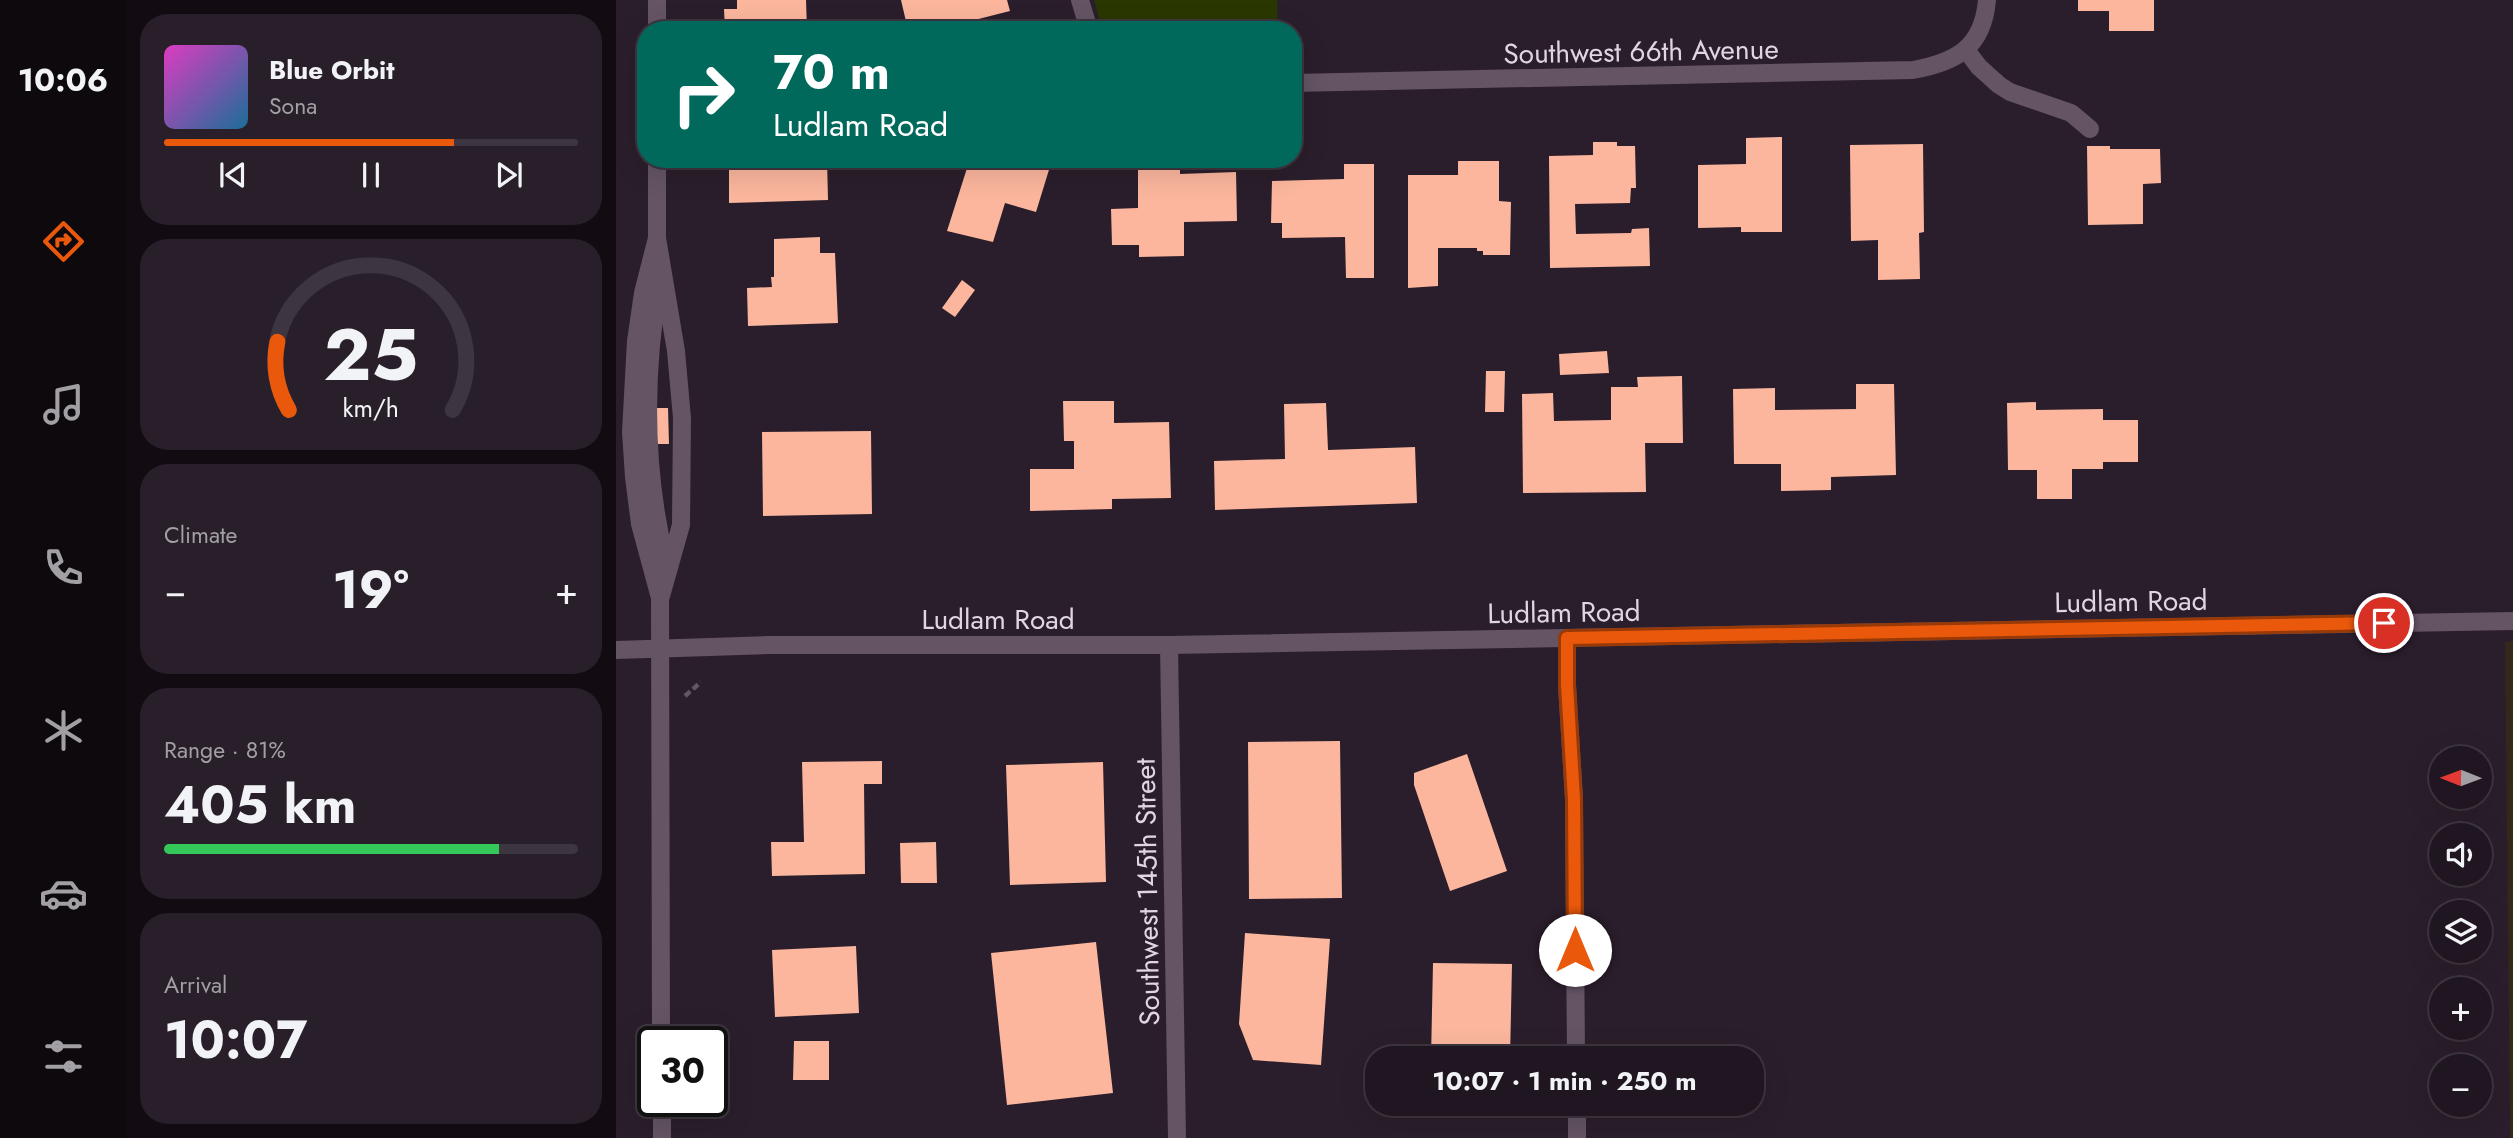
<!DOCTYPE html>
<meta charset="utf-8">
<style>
body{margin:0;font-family:Jost,sans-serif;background:#281f2a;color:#f1f3f6;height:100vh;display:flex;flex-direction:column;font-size:26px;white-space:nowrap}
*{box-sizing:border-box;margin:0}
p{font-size:23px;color:#a29fa5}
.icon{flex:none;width:38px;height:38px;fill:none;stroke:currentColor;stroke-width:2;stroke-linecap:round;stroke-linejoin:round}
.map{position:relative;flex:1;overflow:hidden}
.drawer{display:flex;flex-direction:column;gap:14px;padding:14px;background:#120c12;width:490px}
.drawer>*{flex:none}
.hud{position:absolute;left:21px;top:21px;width:665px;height:147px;border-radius:28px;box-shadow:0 7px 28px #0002,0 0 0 2px #3d353f;background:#00695c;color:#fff;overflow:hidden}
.needle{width:46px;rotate:271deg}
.fabs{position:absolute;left:1813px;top:746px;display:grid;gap:14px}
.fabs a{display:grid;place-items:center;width:63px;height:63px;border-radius:50%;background:#201621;box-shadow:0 7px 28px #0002,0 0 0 2px #3d353f;font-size:35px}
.speed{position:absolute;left:21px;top:1026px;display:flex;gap:14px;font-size:35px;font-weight:700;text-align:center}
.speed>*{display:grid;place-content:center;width:91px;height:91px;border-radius:50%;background:#201621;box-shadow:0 7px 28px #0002,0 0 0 2px #3d353f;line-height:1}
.speed .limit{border:4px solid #111;border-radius:10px;background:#fff;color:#111}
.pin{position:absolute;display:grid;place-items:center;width:60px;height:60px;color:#fff;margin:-30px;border:4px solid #fff;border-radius:50%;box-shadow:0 2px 7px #0007}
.me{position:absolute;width:77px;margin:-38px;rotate:0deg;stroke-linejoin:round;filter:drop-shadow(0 0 5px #0008)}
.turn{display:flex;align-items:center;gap:24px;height:147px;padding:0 21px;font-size:32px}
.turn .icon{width:91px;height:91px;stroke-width:2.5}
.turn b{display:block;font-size:49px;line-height:60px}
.big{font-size:52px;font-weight:700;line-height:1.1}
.drawer .card{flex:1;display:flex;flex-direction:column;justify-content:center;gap:10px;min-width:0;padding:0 24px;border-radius:28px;background:#281f2a}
.drawer .dial{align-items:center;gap:0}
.dial svg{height:182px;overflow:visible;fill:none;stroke:#3d353f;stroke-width:7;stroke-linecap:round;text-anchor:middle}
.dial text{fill:#f1f3f6;stroke:none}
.song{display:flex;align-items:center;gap:21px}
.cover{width:84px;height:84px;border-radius:10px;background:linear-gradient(135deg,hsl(310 70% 55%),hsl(200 70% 35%))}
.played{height:7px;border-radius:4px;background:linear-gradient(90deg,#ea580c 70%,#3d353f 70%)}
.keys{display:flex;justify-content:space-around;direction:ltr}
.heat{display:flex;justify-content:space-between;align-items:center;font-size:38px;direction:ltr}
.charge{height:10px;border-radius:5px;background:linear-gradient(90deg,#34c759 81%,#3d353f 0)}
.trip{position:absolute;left:749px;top:1046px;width:399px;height:70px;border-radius:28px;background:#201621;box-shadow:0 7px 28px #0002,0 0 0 2px #3d353f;font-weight:700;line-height:70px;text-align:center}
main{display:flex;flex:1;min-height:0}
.dock{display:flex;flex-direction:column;width:126px;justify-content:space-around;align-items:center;background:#0d090d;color:#a29fa5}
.dock .icon{width:49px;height:49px}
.dock .active{color:#ea580c}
.dock b{font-size:32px;color:#f1f3f6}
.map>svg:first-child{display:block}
.education{fill:#332819}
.green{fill:#2b3700}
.building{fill:#fbb69d}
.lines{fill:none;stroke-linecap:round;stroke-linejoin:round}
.path{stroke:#625663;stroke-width:4.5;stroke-dasharray:7 3.5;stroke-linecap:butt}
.lane{stroke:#645464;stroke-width:18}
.street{stroke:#645464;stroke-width:18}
.secondary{stroke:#645464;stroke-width:18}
.route-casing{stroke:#983908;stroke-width:18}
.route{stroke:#ea580c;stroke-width:12}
.labels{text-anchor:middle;stroke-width:7;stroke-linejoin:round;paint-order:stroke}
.street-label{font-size:28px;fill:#dfd6df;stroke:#2b1e2c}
</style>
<main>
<nav class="dock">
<b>10:06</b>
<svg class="icon active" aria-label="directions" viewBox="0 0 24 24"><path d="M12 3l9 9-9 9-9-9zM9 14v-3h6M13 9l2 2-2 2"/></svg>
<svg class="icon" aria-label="music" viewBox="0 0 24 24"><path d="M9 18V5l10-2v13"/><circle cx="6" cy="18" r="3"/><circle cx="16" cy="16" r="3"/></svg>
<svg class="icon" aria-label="phone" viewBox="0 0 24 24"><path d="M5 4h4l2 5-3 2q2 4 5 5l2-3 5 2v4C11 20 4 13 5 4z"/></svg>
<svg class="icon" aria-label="climate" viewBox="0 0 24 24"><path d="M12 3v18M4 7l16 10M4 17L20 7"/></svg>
<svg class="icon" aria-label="car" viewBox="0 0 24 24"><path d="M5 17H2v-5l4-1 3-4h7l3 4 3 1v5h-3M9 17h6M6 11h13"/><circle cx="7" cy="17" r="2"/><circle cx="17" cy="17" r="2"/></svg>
<svg class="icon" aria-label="filters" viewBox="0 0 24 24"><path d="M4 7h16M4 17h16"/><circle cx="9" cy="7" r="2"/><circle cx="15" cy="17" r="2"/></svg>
</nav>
<section class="drawer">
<div class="card">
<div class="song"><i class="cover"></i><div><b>Blue Orbit</b><p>Sona</p></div></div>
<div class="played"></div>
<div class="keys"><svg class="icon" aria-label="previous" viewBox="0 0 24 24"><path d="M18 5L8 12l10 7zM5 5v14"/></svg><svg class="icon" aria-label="pause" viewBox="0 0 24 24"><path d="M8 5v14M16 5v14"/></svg><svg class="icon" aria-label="next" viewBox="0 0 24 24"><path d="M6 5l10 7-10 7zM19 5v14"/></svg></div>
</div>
<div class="card dial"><svg viewBox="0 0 100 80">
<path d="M14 69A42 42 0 1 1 86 69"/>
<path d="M14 69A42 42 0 0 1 9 39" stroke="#ea580c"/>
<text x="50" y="56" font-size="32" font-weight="700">25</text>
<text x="50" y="72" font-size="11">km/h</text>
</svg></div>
<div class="card"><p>Climate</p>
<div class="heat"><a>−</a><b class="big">19°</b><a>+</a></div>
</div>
<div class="card"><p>Range · 81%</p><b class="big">405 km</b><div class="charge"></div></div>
<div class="card"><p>Arrival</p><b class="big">10:07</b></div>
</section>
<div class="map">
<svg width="1897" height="1138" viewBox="0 0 1897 1138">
<rect width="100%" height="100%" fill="#2b1e2c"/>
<!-- education -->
<path class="education" d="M1897,641V1138H1894L1889,642Z"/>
<!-- green -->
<path class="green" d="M478,0H661L662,30H486Z"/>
<!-- building -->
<path class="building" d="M121,0H190L191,30H109L108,9H121Z
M285,0H391L394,11L319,30H292Z
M1462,0H1538V31H1493V11H1462Z
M1166,137V232H1125V227L1082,228V165L1130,164V138Z
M977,142H1001V146H1019L1020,188H1015L1014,203L959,204L960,234L1015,233L1016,229L1033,228L1034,266L934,268L933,156L977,155Z
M1307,144L1308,232L1303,233L1304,279L1262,280V240L1235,241L1234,145Z
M1471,146H1494V149H1544L1545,183L1527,184V224L1472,225Z
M146,159H211L212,200L113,203V165L146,164Z
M344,159L436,160L420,212L389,203L377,242L331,231L352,165L343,162Z
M842,161H883V201L895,202L894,255H867V251H861V248H822V286L792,288V175H842Z
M728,164H758V278H730L729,237L666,238V223H655L656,181L728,179Z
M522,166H564V174L620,172L621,221L568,222V256L523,257V245H496L495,209L522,208Z
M204,237V253H219L222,323L132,326L131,288L156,287L155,277H158V239Z
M346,280L359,290L339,317L326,308Z
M991,351L993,373L944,375L943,354Z
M870,371H889L888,412H869Z
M1066,376L1067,443H1029L1030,492L907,493L906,394L937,393L938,421L995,420V387H1022L1021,377Z
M1240,384H1278L1280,475L1215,477V490L1165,491V464H1118L1117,389L1159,388V410L1240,409Z
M447,401H498V423L553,422L555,498L496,499V509L414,511V469H458V441H448Z
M1420,402V410L1487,409V420H1522V462H1487V469H1456V499H1421V470H1392L1391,403Z
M710,403L712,450L799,447L801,503L599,510L598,461L669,459L668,404Z
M39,408H52L53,444H39Z
M255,431L256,514L147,516L146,432Z
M724,741L726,898L633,899L632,742Z
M851,754L891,871L834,891L798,785V773Z
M266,761V784H248L249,874L156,876L155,842H188L186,762Z
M487,762L490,882L394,885L390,765Z
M320,842L321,883H285L284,843Z
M629,933L714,939L705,1065L637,1060L623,1024Z
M480,942L497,1093L391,1105L375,953Z
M240,946L243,1013L159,1017L156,950Z
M817,963L896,964L894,1059H815Z
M178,1041H213V1080H177Z"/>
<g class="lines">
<!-- path -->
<path class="path" d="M69,696L85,682"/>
<!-- lane -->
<path class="lane" d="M1350,50L1363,67L1383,85L1394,92L1455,113L1474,129"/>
<!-- street -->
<path class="street" d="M41,0V30
M464,0L473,30
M677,83L1297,70C1341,62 1367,47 1371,0
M41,159V238L60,351L66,418L65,525L45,596
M41,238L27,293L20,341L15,432L18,477L24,524L44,598L45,1041
M43,283C27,378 28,475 51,568
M951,638V685L958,799L960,1059
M553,645L561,1138
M46,1101V1138
M961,1104V1138"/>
<!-- secondary -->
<path class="secondary" d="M0,650L153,645H553L1897,621"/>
</g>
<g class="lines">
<defs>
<path id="route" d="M959,950L958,799L951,685V638L1768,623"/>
</defs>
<!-- route casing -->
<use href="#route" class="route-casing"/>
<!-- route -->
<use href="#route" class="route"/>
</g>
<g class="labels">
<!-- street labels -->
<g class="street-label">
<text transform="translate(1025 51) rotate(-1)" y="10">Southwest 66th Avenue</text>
<text transform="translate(1515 601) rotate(-1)" y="10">Ludlam Road</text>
<text transform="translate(948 612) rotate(-1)" y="10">Ludlam Road</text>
<text x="382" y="629">Ludlam Road</text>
<text transform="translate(531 892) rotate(-91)" y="10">Southwest 145th Street</text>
</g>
</g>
</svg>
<div class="fabs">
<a><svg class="needle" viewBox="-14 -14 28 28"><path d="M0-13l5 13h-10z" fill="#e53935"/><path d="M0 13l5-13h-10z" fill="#a29fa5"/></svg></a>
<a><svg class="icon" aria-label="sound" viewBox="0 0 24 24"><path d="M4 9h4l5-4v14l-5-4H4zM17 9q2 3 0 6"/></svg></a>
<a><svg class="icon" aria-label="layers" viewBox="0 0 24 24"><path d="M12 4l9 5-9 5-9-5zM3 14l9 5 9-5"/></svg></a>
<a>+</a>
<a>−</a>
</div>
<div class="speed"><div class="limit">30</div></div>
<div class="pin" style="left:1768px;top:623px;background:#d93025"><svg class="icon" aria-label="arrive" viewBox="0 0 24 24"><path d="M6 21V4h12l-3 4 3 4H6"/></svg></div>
<svg class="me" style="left:959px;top:950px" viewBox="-20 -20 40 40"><circle r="19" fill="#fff"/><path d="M0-13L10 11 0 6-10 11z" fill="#ea580c"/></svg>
<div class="trip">10:07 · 1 min · 250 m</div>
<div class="hud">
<div class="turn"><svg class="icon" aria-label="right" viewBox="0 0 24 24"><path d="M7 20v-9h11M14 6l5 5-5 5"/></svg><div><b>70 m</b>Ludlam Road</div></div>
</div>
</div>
</main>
